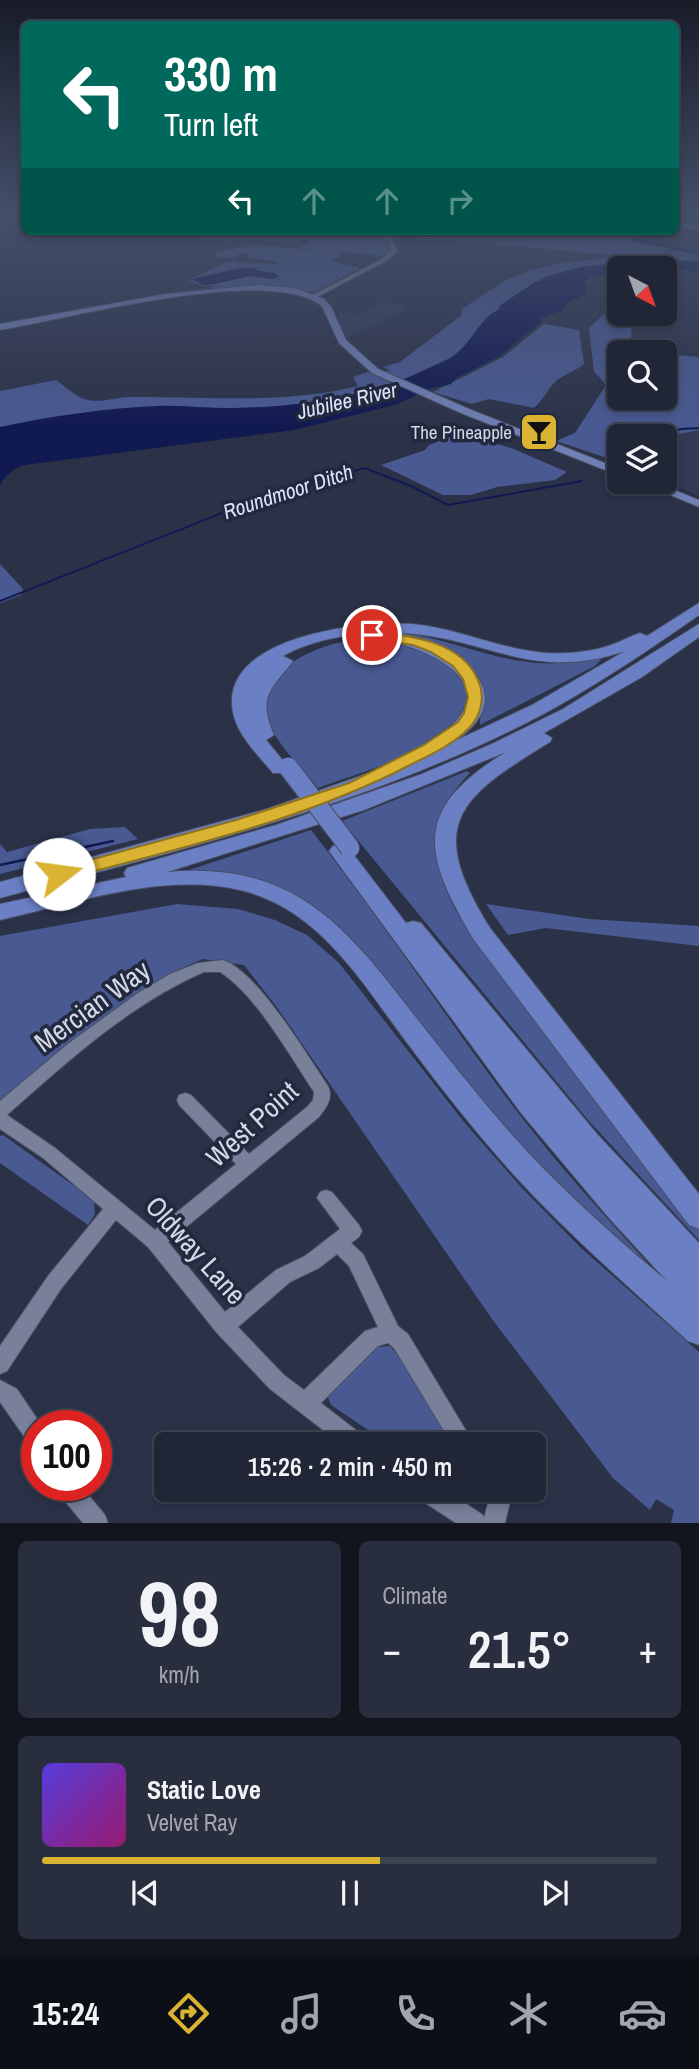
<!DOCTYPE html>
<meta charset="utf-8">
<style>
body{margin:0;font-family:"Archivo Narrow",sans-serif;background:#282e3e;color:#f1f3f6;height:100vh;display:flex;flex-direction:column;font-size:26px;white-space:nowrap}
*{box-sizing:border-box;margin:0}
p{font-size:23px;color:#a2a5ad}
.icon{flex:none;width:38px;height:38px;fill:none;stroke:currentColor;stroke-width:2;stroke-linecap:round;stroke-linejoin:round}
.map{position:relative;height:1523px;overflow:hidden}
.panel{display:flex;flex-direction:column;gap:18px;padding:18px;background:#12151e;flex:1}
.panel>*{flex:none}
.banner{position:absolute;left:21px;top:21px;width:658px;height:214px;border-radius:10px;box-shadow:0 4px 10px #0003,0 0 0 2px #3d4351;background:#00695c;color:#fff;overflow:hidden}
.needle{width:46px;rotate:139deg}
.controls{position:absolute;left:607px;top:256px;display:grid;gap:14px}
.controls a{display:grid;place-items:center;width:70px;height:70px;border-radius:10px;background:#202636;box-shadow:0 4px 10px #0003,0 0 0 2px #3d4351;font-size:35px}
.speed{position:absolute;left:21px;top:1410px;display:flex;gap:14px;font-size:35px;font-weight:700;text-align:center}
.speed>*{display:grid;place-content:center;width:91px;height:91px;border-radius:50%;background:#202636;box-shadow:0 4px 10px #0003,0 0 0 2px #3d4351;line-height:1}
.speed .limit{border:10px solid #d22;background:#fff;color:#111}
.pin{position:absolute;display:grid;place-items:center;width:60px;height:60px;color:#fff;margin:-30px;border:4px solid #fff;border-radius:50%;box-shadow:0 2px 7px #0007}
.me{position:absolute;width:77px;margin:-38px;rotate:75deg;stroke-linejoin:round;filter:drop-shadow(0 0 5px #0008)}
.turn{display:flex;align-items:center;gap:24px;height:147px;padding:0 28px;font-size:32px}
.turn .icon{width:91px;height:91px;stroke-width:2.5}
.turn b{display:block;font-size:49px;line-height:60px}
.lanes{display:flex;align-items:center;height:66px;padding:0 28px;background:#0003;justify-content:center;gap:35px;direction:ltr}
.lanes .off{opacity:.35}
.big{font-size:52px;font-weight:600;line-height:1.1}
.panel .card{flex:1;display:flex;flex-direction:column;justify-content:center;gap:10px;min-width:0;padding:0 24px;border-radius:10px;background:#282e3e}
.panel .dial{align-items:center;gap:0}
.dial b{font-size:91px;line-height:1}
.song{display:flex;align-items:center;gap:21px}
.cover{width:84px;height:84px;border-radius:10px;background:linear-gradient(135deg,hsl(250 70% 55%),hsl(320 70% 35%))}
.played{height:7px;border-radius:4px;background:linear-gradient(90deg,#dab333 55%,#3d4351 55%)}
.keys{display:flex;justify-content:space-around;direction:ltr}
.heat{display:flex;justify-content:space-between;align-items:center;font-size:38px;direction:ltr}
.panel .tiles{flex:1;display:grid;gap:18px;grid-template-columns:1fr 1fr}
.card:last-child{grid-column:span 2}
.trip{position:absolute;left:154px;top:1432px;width:392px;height:70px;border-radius:10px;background:#202636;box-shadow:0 4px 10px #0003,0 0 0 2px #3d4351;font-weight:600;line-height:70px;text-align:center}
.menu{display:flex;height:112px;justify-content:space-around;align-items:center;background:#0d0f16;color:#a2a5ad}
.menu .icon{width:49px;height:49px}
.menu .selected{color:#dab333}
.menu b{font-size:32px;color:#f1f3f6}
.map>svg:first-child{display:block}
.built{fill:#323a56}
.green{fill:#495992}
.water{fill:#111951}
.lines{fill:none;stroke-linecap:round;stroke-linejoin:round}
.stream-far1{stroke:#111951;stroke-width:2}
.stream{stroke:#111951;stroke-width:2.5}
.minor-casing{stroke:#494f62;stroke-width:2}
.major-casing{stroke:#494f62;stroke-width:2}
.highway-casing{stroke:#494f62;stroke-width:2}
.minor{fill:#78809a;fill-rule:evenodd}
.major{fill:#707fb4;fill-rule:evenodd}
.highway{fill:#6b7fc5;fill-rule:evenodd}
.highway-bridge-casing{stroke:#494f62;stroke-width:21;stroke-linecap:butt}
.highway-bridge{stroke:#6b7fc5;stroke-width:19}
.route{fill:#dab333;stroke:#8e7421;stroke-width:2}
.labels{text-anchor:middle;stroke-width:7;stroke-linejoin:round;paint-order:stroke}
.far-poi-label{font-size:19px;fill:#d3d8e6;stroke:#22283d;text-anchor:end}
.far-water-label{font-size:21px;font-style:italic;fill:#dee4f7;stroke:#22283d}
.near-street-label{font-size:28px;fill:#d3d8e6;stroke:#22283d}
</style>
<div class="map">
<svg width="699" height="1523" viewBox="0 0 699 1523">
<rect width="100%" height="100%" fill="#2b3248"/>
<!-- built -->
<path class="built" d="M382,301L408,306L387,320L345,339L338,322L339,312L358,314Z
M692,430H699V496L665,481V437Z"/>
<!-- green -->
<path class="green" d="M128,231H313L295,244L249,239L230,241L172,233L159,237Z
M357,231L383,234L389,243L388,253L381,256L300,248L316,235L331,232L330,234L348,237Z
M392,231H626L624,236L643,244L670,249L658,256C679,251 675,248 699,252V261L624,262L581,267L545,277L490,315L469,342L452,357L400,381L385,372L390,370L383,367L400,362L462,315V309L504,281L528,271L556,264L623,256L394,235Z
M255,245L344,253L332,261L360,268L315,292L266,288L212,289L210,287L223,286H202L188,280L227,262L276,264L279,262L246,257L249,255L244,252L231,259L212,256C230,246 237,250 255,245Z
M617,302L619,303L620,313H638L632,318L631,340L640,351L647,352H620V397H665V354L699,357V430L665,437L620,436L619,462L556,441L575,433L606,385L594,371L589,328Z
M544,324L579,330L584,364C576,371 562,375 555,382C547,390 545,398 534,408L489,399L472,404L433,392L503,357Z
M368,372L393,384C342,401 286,408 232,408C207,408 182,406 156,406L153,409L0,431V391L56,380C65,386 78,399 88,400C101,403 118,397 131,397C207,396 283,405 358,386L353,377Z
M461,433L511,448L567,472L555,480L497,487L471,495H443L381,465L425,450L429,445Z
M0,564L23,589L21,595L0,603Z
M404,633C449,639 492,660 537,663C557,665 581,660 602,658L595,666L480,725C482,652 460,660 404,633Z
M353,640C371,639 389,639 407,643C441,652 491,689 454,725C423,756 358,773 318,788C303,770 277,744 269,723C251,673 314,645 353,640Z
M467,771L470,773C425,820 429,856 456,911L699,1227V1240L588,1120L342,821Z
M125,827L138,839L0,874V844L7,852L90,829Z
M311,830C380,918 442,1012 509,1101C562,1171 621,1234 680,1298L531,1162L354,941C333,921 309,897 279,889C249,880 214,877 183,872Z
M177,904L238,909L275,920L307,935L339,963L464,1122L520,1186L580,1247L699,1352V1523H671L674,1510L656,1499L650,1510L613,1478L492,1319L276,1006L244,965L203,959L180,969L116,1008L52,1057L0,1103V936Z
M486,904L589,919L699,926V946L546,928L508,935Z
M3,1135L94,1200L95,1214L88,1225L0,1163V1136Z
M390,1346L401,1358L454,1444H389L331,1405L327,1395L378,1347Z"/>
<!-- water -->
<path class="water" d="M665,260L699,261V270L691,272L693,270L620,268L619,273L589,278L584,282L588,290L585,291L586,294L567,303L561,311L540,318L542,321L500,356L456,378L451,384L432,388L395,405L294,430L25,465C15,467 3,477 0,486V427C52,416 106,408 159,406C184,405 209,409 234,408C308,407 385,393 449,359C467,349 476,326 491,314C494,312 497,311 500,309L499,306L535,282L552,275L581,267Z
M241,268H259L254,270L275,273L279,277L272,279L251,276L210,285H203L191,279Z"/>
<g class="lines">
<!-- stream-far1 -->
<path class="stream-far1" d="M602,231L699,254
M659,436L681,429L699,428
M0,601L260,498L365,468L413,487L448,505L582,481"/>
<!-- stream -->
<path class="stream" d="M0,865L113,841"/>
<defs>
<path id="minor" d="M676,224L699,225V229L676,228Z
M383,231H389L397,251L386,261L315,298H311V296L382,259L392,250Z
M223,960C257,971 307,1055 328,1086C334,1098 326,1108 319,1117L168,1242L225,1312L276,1270L305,1256L340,1229L317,1198L320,1192L326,1190L332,1192L359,1225L362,1231L359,1237L351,1243L363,1254L398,1326L408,1334L474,1444H452L394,1348L388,1343L378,1346L321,1403L365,1437L368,1444H341L270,1389L217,1333L148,1247L116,1220L61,1289L7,1371L0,1374V1346L48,1276L103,1209L43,1158L0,1129V1101L69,1043L138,993L170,974L198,963ZM204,972H220C257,996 289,1055 314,1092L313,1100L307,1107L249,1154L191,1095L185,1093L179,1095L177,1100L179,1105L236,1164L155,1230L55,1148L7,1115C67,1062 130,1004 204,972ZM337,1254L349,1266L378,1327L365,1331L304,1390L284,1375L238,1327L290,1282L319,1268Z
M0,1380L17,1389L42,1426H37V1448L30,1445L0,1402Z
M56,1486H81L105,1515L108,1523H83L59,1494Z
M413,1489H444L483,1515L484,1518L488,1503L481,1489H504L510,1502L505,1523H456L416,1497Z"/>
<path id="major" d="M258,285L295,288L324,299L331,307L346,340L378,369L469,409L620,469V476L461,413L372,373L339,343L322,306C270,264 67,319 0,330V324L166,294Z
M637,481H652L699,500V507Z"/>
<path id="highway" d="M699,603V615C649,650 600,683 547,712C377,803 184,849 0,898V882L267,809L428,752L423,747L425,743C436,736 448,730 456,721C494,678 426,650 393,642L391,638L398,633C361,632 316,637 283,656L293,661C271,690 257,696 274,735L266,740L290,769L287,773H273C258,755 237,735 233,712C218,636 363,620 412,624C458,628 501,650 547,653C568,654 591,652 611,645C621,642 630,636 640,633L647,636ZM401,633C487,637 532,683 625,651L532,705L457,740C526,690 452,646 401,633Z
M699,624V637L642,677L544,733L552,738L550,742C456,799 426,825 490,928L699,1194V1229L689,1225L474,940C423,854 411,810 506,752L364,810L167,872C293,861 344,924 414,1015C444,1053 474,1091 505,1127C554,1183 610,1233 667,1281L609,1218L521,1113L329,851L333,846L340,844L347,846L406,923L413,921L421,923L597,1134L699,1243V1345L688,1341C629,1287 569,1235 515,1176C476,1133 440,1087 405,1040C361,981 318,908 240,890C162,872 76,903 0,920V904L126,877L124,873L127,868L276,825L422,774L494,743L563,709Z"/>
</defs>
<!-- minor casing -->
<use href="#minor" class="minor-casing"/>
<!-- major casing -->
<use href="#major" class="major-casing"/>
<!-- highway casing -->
<use href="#highway" class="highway-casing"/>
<!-- minor -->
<use href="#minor" class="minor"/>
<!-- major -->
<use href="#major" class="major"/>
<!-- highway -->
<use href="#highway" class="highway"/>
<defs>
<path id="highway-bridge" d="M288,767L350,848"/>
</defs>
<!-- highway-bridge casing -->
<use href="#highway-bridge" class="highway-bridge-casing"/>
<!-- highway-bridge -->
<use href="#highway-bridge" class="highway-bridge"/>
</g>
<!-- sky -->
<linearGradient id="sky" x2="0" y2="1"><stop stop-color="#181c28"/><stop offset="0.5" stop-color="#444f6a"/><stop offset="1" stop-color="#444f6a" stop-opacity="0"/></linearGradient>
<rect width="699" height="428" fill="url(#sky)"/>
<!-- route -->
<path class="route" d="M372,631C408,636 461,640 478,680C485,696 482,715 469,728C454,744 430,755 410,765C301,822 177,848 59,881L53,879L50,874L53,870L236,820L349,783L424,745L458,722L464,713L468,697L463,679L453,666L431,652L413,645L367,638V632Z"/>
<!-- icons -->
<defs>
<symbol id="bar-square" viewBox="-11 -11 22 22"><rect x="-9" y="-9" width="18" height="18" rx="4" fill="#dab333" stroke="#22283d"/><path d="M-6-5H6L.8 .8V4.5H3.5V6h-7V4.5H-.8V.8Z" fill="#111"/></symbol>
</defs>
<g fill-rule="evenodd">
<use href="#bar-square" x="517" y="410" width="44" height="44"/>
</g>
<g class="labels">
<!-- far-poi labels -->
<g class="far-poi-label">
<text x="512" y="439">The Pineapple</text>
</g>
<!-- far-water labels -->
<g class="far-water-label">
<text transform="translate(347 401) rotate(-13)" y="7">Jubilee River</text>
<text transform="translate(288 492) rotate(-18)" y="7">Roundmoor Ditch</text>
</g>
<!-- near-street labels -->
<g class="near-street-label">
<text transform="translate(92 1006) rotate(-36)" y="10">Mercian Way</text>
<text transform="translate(252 1124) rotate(-42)" y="10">West Point</text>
<text transform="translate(196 1250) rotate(48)" y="10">Oldway Lane</text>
</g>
</g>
</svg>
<div class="controls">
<a><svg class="needle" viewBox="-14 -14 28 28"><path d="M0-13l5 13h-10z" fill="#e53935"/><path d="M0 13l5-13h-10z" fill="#a2a5ad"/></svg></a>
<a><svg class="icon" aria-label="search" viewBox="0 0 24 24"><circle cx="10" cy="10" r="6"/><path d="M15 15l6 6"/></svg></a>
<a><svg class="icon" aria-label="layers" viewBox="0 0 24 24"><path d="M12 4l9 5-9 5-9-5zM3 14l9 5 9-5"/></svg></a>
</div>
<div class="speed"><div class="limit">100</div></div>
<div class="pin" style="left:372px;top:635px;background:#d93025"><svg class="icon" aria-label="arrive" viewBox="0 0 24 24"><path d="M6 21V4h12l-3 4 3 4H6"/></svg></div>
<svg class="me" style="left:59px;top:874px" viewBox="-20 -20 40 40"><circle r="19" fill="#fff"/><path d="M0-13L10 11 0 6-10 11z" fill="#dab333"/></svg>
<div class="trip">15:26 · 2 min · 450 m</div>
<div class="banner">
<div class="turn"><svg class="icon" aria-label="left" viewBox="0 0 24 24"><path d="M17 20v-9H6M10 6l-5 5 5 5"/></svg><div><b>330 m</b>Turn left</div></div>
<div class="lanes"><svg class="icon" aria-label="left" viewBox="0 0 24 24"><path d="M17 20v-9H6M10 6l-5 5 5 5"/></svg><svg class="icon off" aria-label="ahead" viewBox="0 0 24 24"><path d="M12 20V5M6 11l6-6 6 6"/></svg><svg class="icon off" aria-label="ahead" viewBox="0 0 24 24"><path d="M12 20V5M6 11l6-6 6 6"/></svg><svg class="icon off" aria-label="right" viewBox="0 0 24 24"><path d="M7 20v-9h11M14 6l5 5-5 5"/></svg></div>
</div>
</div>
<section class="panel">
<div class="tiles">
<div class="card dial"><b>98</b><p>km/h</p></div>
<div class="card"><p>Climate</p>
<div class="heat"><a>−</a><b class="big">21.5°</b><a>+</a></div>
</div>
<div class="card">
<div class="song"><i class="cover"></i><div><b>Static Love</b><p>Velvet Ray</p></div></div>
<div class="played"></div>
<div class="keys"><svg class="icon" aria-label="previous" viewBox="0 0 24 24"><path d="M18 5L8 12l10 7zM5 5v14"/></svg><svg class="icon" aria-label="pause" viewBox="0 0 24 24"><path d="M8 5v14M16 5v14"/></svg><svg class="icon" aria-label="next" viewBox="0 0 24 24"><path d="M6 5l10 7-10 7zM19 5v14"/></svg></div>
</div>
</div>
</section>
<nav class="menu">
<b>15:24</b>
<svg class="icon selected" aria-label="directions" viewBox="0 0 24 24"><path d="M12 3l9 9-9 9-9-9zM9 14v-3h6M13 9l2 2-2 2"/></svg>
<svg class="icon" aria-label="music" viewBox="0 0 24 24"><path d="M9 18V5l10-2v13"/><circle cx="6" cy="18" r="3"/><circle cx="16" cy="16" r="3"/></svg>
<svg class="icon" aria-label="phone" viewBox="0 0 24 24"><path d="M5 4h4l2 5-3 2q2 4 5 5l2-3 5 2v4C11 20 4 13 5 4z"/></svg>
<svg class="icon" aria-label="climate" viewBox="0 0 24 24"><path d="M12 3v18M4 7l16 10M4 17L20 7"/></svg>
<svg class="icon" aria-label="car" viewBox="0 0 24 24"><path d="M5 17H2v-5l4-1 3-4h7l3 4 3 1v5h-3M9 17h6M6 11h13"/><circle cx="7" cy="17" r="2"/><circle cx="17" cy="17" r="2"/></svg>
</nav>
